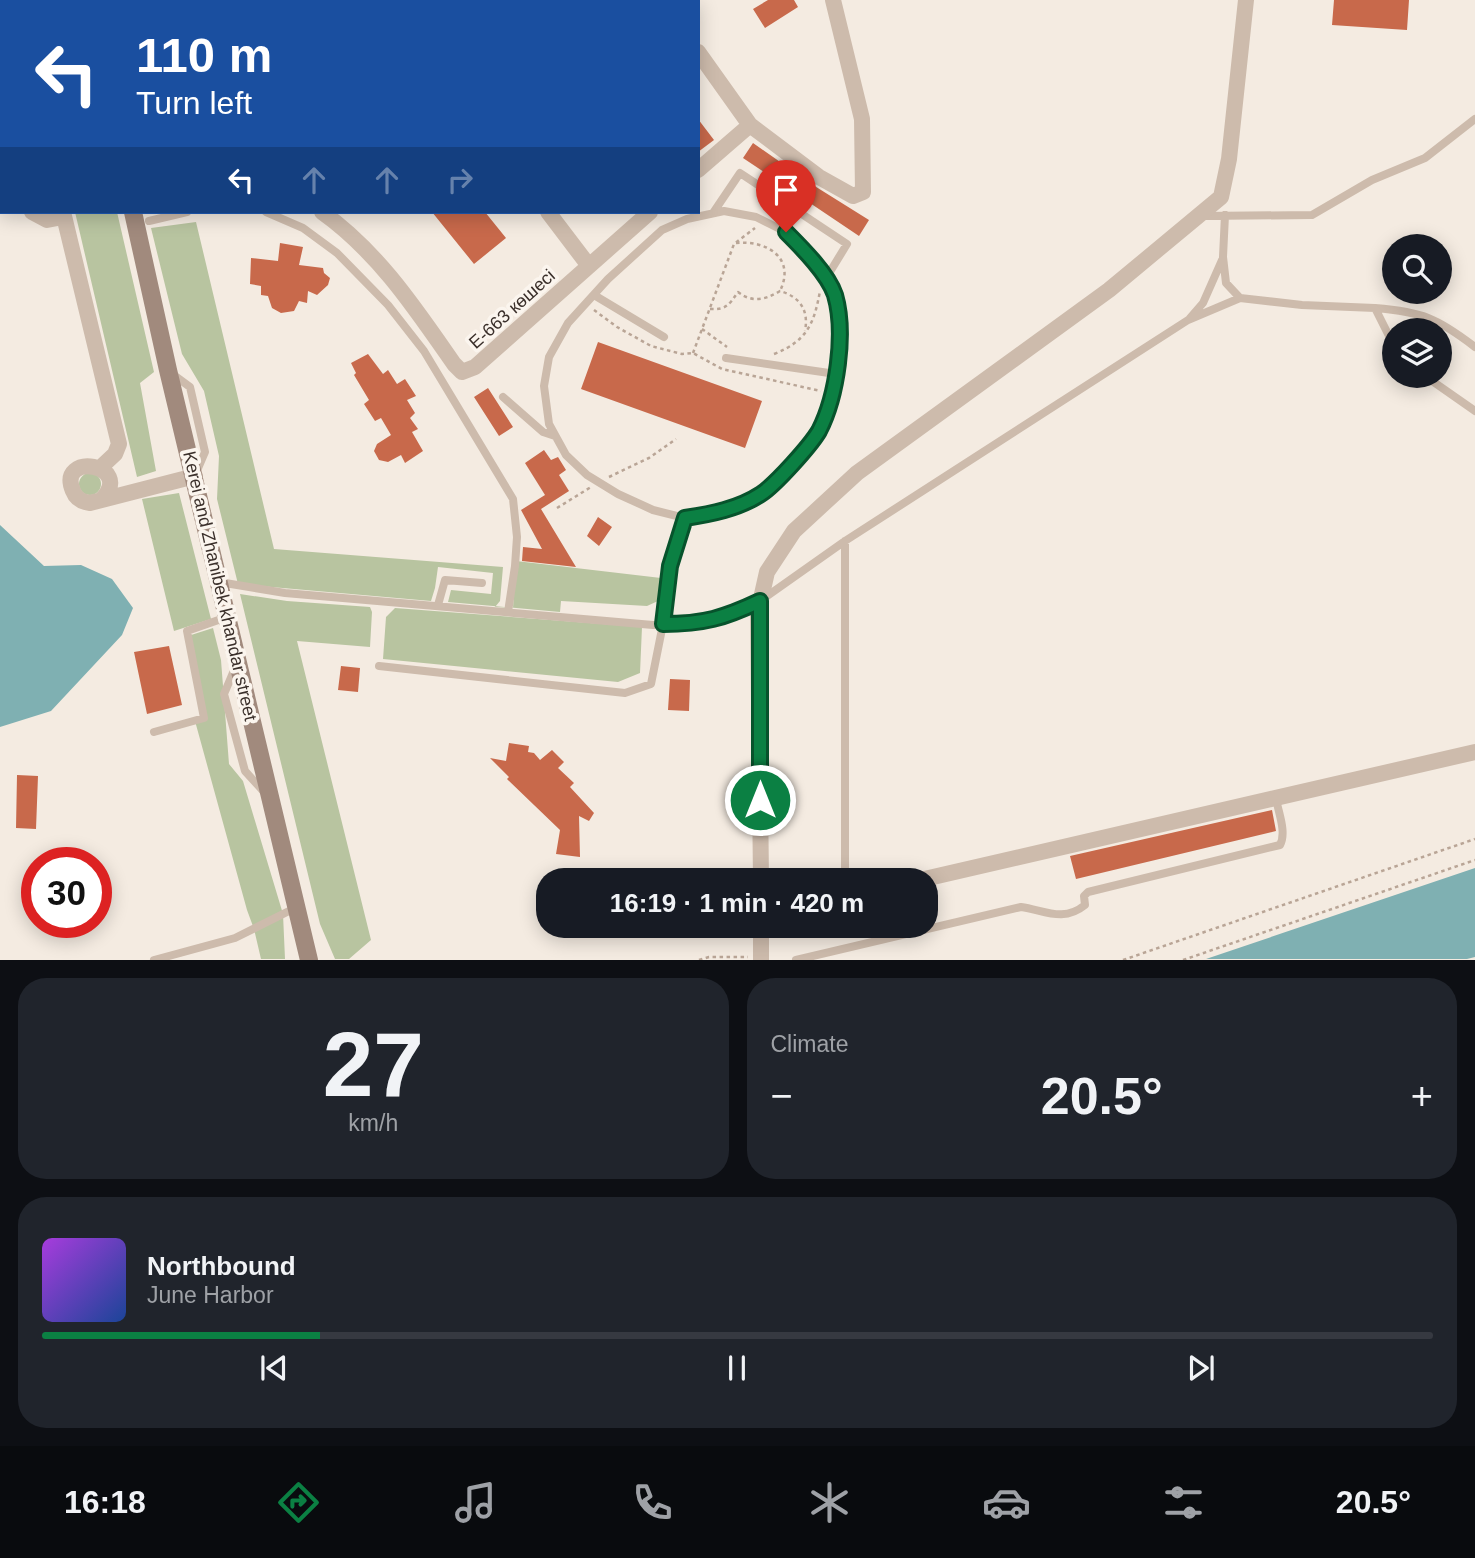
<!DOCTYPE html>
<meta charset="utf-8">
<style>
body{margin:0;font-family:Helvetica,sans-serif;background:#20242c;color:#f1f3f6;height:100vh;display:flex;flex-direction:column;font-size:26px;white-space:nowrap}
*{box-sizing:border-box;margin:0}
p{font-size:23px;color:#9ea1a6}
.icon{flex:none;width:38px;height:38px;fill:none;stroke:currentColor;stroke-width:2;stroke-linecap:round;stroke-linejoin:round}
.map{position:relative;height:960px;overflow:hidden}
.panel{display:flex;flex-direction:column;gap:18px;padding:18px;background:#0d0f14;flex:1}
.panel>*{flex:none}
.banner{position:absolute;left:0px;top:0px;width:700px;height:214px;box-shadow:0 4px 18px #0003;background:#1a4fa0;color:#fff;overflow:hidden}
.controls{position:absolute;left:1382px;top:234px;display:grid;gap:14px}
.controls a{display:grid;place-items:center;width:70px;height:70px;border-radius:50%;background:#171b24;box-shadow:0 4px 18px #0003;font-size:35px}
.speed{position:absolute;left:21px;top:847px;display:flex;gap:14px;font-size:35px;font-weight:700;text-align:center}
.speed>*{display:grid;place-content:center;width:91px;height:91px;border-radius:50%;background:#171b24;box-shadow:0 4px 18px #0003;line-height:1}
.speed .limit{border:10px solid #d22;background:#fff;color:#111}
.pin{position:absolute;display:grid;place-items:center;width:60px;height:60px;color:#fff;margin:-72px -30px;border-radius:50% 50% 50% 0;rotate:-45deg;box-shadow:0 0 7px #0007}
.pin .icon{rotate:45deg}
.me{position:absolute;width:77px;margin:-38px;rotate:0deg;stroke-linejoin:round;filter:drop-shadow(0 0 5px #0008)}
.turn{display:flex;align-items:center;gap:24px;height:147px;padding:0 21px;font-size:32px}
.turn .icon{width:91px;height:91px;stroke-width:2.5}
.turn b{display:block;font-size:49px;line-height:60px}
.lanes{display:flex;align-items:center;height:66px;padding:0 21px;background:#0003;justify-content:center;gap:35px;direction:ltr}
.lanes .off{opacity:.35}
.big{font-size:52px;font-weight:700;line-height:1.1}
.panel .widget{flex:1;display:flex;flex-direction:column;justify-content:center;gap:10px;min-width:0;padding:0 24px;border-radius:28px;background:#20242c}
.panel .dial{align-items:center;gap:0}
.dial b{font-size:91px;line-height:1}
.song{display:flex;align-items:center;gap:21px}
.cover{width:84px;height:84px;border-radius:10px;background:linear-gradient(135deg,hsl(280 70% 55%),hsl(220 70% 35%))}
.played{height:7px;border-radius:4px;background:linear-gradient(90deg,#0b8043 20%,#363941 20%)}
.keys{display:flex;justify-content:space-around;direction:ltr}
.heat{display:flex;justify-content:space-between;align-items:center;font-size:38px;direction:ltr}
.panel .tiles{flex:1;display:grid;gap:18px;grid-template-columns:1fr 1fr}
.widget:last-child{grid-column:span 2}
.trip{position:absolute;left:536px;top:868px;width:402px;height:70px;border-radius:28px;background:#171b24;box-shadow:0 4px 18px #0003;font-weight:700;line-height:70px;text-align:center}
.menu{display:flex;height:112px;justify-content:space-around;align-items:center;background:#090b0e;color:#9ea1a6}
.menu .icon{width:49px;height:49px}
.menu .on{color:#0b8043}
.menu b{font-size:32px;color:#f1f3f6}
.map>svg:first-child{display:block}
.green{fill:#b8c4a0}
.water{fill:#7fb0b2}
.building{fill:#c8694b}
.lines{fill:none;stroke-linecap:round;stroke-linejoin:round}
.path{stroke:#b9a596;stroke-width:2.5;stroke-dasharray:3.5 3.5;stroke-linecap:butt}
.lane{stroke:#cdbbac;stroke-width:8}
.street{stroke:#cdbbac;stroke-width:16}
.secondary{stroke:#a18a7d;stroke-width:18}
.route-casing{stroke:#07532c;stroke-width:18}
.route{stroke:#0b8043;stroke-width:12}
.labels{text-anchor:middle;stroke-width:7;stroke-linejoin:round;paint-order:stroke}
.street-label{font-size:18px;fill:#3b302b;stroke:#fbf5ee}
</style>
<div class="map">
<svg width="1475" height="960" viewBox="0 0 1475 960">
<rect width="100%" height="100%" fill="#f4ebe1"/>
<!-- green -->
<path class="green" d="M75,212H117L154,372L140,383L156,471L137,477Z
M196,222L274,549L503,567L500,601L495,607L513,608L516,561L661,578L658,601L647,606L561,601L560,612L448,602L451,590L491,594L493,573L438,567L435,588L431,601L238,584L217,499L219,456L204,391L182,354L151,228Z
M79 484a11 11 0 1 1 22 0a11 11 0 1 1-22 0Z
M179,493L211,619L174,631L142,499Z
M240,594L287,601L370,607L372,612L370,647L297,641L371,940L349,959H335L320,924Z
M395,608L642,627L640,673L618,682L383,659L386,617Z
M213,628L221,660L229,764L243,781L283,914L285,959H261L254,929L247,910L195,721L204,718L188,636Z"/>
<!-- water -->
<path class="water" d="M0,525L44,566L81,565L112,579L133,608L122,635L51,711L0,727Z
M1475,868V957L1467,959H1206Z"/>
<!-- building -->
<path class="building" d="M768,0H794L798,7L765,28L753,9Z
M1334,0H1409L1407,30L1332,25Z
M698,119L714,140L698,152Z
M753,143L813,185L869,220L859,236L743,158Z
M432,212H485L506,238L474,264Z
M280,243L303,247L299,265L323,268L324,273L330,278L328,285L317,295L308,291L307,303L299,301L294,311L281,313L272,308L268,296L261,295V286L250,284L251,258L278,261Z
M598,342L762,401L745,448L581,389Z
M368,354L383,374L388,370L397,384L405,379L416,396L407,400L415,413L410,418L418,429L412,432L423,451L405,463L401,455L388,462L379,460L374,451L377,444L391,435L381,418L375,421L364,404L369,400L354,375L356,373L351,363Z
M488,388L513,427L499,436L474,397Z
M544,450L551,460L558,457L566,470L559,475L569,491L541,509L576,567L522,561L523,547L542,549L521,510L545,495L525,463Z
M598,517L612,527L599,546L587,536Z
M169,646L182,705L147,714L134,652Z
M341,666L360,668L358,692L338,690Z
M670,679L690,680L689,711L668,710Z
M509,743L529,746L528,752L534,753L540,760L552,750L564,762L558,768L574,783L570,787L594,813L589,821L579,816L580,857L556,854L560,830L507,779L509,777L490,758L506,761Z
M17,775L38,776L36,829L16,828Z
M1272,810L1276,831L1076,879L1070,856Z"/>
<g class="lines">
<!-- path -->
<path class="path" d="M736,243C767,240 796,258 780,291
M710,309C726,310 729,305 738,292C752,303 765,300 780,291C800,297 809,310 805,331
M594,310L617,327L651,346L682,354L693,353L722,369L821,391
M702,329L727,347
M693,353L734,244L755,228
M774,354C807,341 814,324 820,291
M609,477L649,458L676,439
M557,508L591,487
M699,960L709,957H748
M1123,960L1475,839
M1183,960L1475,860"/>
<!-- lane -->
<path class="lane" d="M266,212L303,228L337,253L388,305L424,351L513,499L517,537L515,566L508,612
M713,213L740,173L847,244L825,280
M1225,215L1223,257L1226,283L1240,298L1302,305L1375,308L1395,348
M1202,216L1312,215L1372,180L1425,158L1475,119
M149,221L187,212
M594,295L664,337
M1375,308C1423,312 1437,318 1475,347
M1190,318L1203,303L1222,260
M726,358L836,374
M171,373L190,387L205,452L196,473
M1425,376L1475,411
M503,397L543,432L555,436
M219,582L285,593L653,625L693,624L726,617L760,601L845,541L1188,320L1240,298
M438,605L445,580L482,583
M379,666L625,693L651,684L663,624L670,566L685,518L720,512L761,494L786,470L818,431L836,374L841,341L835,294L811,257L786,232L756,217L724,211L687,219L662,230L608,279L568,323L549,357L544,386L549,424L566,455L587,475L618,494L653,510L685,518
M235,668L224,694L245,771L265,793
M154,732L204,718L187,631L227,617
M845,880V541
M154,960L235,938L297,907
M796,960L1021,907C1044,910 1063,923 1085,905L1084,896L1088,892L1280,845C1287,832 1278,812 1276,798"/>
<!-- street -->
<path class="street" d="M27,0V2
M169,0V2
M350,0L353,2
M661,0L663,2
M698,52L750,125L819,177L853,196L863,192L862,119L833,0
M698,170L750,125
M0,194L2,195
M32,212L47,220L63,217
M63,212L119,444L115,454L100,468
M322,212C378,252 415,308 454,364L462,372L475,367L650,212
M548,212L589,266
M102,499C135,464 56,451 73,491C76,499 82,502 90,503L195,476
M761,880L758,612L767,572L794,531L857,473L1109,290L1221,197L1229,159L1246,0
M920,880L1475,752
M761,926V960"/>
<!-- secondary -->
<path class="secondary" d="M101,0V2
M133,212L168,370L309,960"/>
</g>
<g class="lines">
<defs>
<path id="route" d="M760,800V601C724,618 704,624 663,624L670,566L685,518C711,514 738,509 761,494C776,484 810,446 819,431C837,396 846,333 835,295C828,274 802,248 786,232"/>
</defs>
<!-- route casing -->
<use href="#route" class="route-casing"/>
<!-- route -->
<use href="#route" class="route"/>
</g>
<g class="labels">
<!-- street labels -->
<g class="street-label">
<text transform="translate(512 309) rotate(-42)" y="6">Е-663 көшесі</text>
<text transform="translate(220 586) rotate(77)" y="6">Kerei and Zhanibek khandar street</text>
</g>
</g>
</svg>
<div class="controls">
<a><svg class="icon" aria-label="search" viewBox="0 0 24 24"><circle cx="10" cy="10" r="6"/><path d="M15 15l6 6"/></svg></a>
<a><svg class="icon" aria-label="layers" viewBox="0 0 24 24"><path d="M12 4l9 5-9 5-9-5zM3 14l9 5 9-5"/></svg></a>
</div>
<div class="speed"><div class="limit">30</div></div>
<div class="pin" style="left:786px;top:232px;background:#d93025"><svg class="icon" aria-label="arrive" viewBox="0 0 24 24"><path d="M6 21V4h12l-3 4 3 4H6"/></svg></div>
<svg class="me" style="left:760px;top:800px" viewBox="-20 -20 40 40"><circle r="17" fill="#0b8043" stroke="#fff" stroke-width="3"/><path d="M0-11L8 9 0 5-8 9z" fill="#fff"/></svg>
<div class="trip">16:19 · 1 min · 420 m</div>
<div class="banner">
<div class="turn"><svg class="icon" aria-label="left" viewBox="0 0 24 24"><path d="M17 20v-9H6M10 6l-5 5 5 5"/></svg><div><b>110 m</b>Turn left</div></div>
<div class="lanes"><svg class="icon" aria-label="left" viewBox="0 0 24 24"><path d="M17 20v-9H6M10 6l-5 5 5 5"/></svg><svg class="icon off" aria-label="ahead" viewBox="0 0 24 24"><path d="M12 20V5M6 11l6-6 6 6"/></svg><svg class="icon off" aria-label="ahead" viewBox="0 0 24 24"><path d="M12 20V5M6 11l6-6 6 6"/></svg><svg class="icon off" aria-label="right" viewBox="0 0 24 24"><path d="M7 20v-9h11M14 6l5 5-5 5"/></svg></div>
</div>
</div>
<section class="panel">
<div class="tiles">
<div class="widget dial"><b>27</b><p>km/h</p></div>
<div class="widget"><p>Climate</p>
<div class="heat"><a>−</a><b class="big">20.5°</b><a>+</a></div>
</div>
<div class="widget">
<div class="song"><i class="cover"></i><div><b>Northbound</b><p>June Harbor</p></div></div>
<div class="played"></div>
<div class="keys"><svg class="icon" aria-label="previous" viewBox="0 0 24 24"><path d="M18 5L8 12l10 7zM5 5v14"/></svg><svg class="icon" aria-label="pause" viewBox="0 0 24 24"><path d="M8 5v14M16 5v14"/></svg><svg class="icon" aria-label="next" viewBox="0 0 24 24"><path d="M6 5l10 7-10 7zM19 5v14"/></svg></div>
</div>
</div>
</section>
<nav class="menu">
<b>16:18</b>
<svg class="icon on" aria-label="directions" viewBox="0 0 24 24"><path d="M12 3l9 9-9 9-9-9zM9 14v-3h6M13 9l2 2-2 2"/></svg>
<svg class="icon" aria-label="music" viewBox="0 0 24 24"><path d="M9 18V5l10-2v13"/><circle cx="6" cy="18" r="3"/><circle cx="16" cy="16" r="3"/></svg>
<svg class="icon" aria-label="phone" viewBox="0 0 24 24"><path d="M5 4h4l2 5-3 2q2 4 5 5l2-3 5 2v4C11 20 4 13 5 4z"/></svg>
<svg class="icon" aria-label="climate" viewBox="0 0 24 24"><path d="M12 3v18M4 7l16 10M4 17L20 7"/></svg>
<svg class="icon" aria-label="car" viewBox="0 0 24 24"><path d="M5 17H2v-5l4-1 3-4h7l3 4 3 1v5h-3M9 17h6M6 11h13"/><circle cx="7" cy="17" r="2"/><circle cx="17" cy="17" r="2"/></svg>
<svg class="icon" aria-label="filters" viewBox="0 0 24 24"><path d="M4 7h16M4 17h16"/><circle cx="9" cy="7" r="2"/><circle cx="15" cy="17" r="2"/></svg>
<b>20.5°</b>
</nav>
